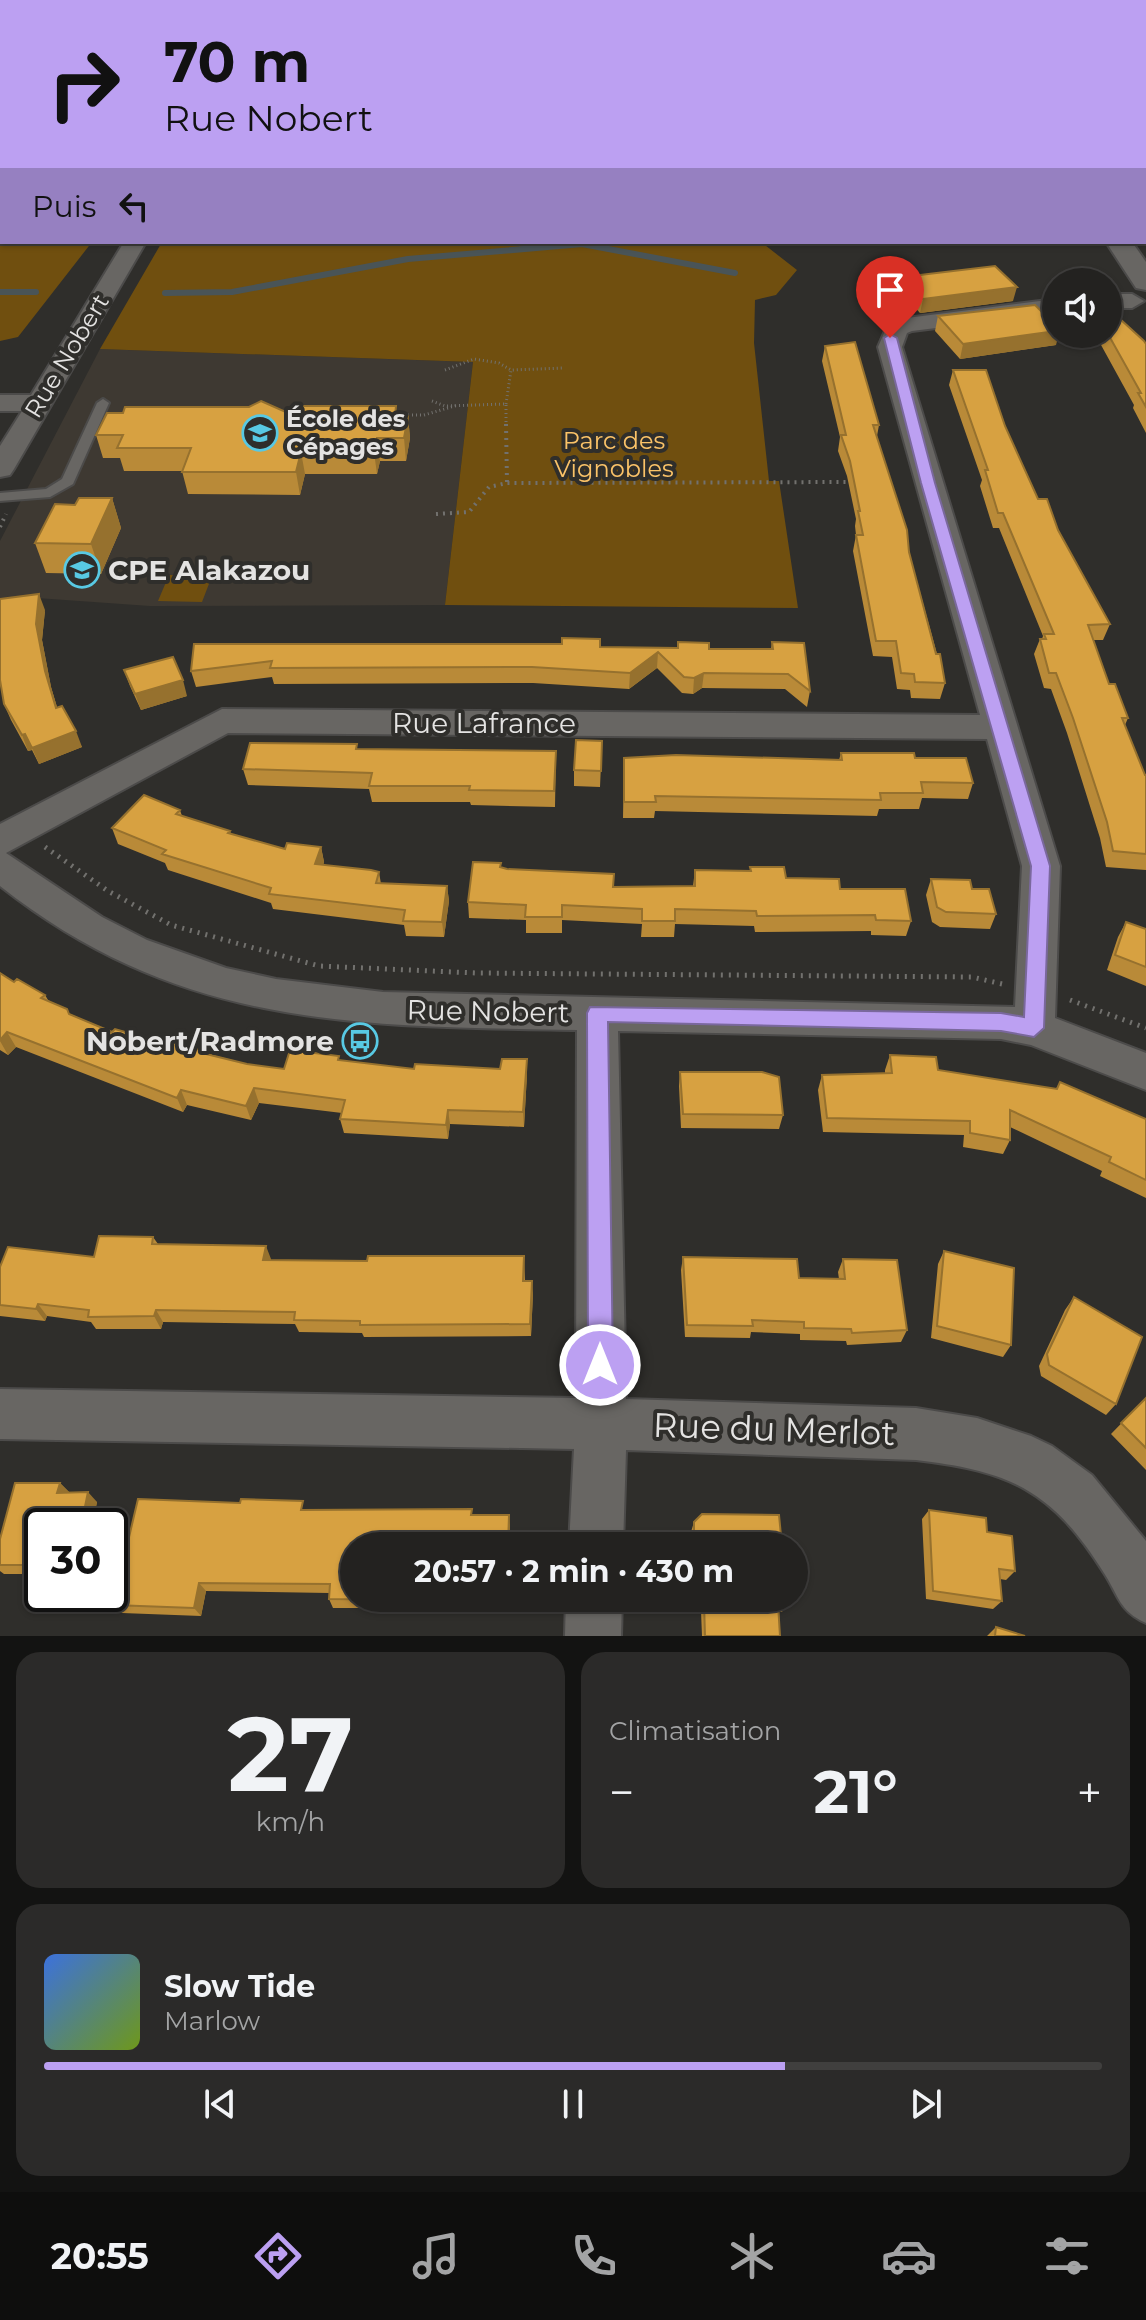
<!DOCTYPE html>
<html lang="fr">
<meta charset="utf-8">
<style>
body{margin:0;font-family:Montserrat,sans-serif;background:#2b2a29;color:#f1f3f6;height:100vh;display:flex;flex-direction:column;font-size:30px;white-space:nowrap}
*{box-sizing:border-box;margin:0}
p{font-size:26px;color:#a3a4a5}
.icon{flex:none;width:44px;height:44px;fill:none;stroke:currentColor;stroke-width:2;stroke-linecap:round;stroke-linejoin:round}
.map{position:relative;height:1636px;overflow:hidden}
.sheet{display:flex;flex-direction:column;gap:16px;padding:16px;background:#131312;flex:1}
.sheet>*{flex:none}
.top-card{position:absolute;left:0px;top:0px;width:1146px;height:244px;box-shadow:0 2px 6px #0004,0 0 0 2px #403f3e;background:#bca0f2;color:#111;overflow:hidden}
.controls{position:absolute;left:1042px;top:268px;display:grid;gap:16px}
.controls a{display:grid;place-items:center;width:80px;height:80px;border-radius:50%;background:#232220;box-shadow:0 2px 6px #0004,0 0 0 2px #403f3e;font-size:40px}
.speed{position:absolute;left:24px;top:1508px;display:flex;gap:16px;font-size:40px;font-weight:700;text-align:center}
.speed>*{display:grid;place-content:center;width:104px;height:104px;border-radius:50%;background:#232220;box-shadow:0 2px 6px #0004,0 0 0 2px #403f3e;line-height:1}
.speed .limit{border:4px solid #111;border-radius:12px;background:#fff;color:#111}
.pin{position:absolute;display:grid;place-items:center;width:68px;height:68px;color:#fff;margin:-82px -34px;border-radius:50% 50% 50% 0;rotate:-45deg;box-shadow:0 0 8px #0007}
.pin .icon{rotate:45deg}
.me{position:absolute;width:88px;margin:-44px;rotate:0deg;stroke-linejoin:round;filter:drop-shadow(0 0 6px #0008)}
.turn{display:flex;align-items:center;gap:28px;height:168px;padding:0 32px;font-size:36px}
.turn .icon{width:104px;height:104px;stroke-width:2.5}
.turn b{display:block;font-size:56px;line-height:68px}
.then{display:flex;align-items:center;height:76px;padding:0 32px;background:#0003;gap:16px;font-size:30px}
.big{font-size:60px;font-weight:700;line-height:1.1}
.sheet .card{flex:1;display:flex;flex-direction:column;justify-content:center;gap:12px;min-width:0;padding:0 28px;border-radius:24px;background:#2b2a29}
.sheet .dial{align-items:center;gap:0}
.dial b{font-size:104px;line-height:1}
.song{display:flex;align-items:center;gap:24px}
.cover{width:96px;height:96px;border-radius:12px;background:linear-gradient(135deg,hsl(220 70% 55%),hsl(80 70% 35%))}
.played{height:8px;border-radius:4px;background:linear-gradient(90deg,#bca0f2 70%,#403f3e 70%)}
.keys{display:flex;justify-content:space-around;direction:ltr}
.heat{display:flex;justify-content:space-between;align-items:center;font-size:44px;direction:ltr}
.sheet .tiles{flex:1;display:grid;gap:16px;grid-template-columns:1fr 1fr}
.card:last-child{grid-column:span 2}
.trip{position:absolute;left:340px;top:1532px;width:468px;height:80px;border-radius:40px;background:#232220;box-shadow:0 2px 6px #0004,0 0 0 2px #403f3e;font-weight:700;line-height:80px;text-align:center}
.tabs{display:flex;height:128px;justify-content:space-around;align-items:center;background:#0e0e0d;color:#a3a4a5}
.tabs .icon{width:56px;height:56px}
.tabs .selected{color:#bca0f2}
.tabs b{font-size:36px;color:#f1f3f6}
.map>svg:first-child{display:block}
.built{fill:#3e3932}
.green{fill:#704f0f}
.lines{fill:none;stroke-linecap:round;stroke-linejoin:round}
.stream{stroke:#495457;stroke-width:6}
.lane-casing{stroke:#4c4b4a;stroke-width:4}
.street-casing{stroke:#4c4b4a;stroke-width:4}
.secondary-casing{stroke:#4c4b4a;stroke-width:4}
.path-far2{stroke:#72716e;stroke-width:3;stroke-dasharray:1 3;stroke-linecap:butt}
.path-far1{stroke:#72716e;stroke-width:4;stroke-dasharray:2 5;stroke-linecap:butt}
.path{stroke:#72716e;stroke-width:5;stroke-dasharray:2 6;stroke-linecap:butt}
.lane{fill:#686663;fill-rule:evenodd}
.street{fill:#686663;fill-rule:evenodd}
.secondary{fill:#686663;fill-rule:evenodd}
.wall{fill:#b98a38}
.shaded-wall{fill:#96712e}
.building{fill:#d7a141;stroke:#96712e;stroke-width:2}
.route{fill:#bca0f2;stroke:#7a689d;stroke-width:2}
.labels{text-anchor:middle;stroke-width:8;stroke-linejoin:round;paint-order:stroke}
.far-street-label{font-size:24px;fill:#e4e3e2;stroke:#2f2e2b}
.far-poi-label{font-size:24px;font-weight:bold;fill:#e4e3e2;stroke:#2f2e2b;text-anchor:start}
.far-park-label{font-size:24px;fill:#fbc368;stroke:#2f2e2b}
.poi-label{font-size:28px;font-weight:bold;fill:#e4e3e2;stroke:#2f2e2b;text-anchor:start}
.street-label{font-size:28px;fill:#e4e3e2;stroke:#2f2e2b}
.near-street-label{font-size:34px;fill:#e4e3e2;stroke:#2f2e2b}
</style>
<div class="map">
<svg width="1146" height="1636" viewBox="0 0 1146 1636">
<rect width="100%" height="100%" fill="#2f2e2b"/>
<!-- built -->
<path class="built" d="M100,349L473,362L445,605L150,606L37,598L0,603V541Z"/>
<!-- green -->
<path class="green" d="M0,229L2,242H92L18,337L0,341Z
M162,242H761L797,270L776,295L755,300L754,343L769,481H779L798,608L445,605L473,362L100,349Z
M169,575L212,576L202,602L158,601Z"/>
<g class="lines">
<!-- stream -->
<path class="stream" d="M0,292H36
M165,293L232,292L408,259L582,244L735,273"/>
<defs>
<path id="lane" d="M530,0H538V2H530Z
M709,0H718L708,2Z
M1097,0H1105L1106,2H1098Z
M1144,18H1146V22H1144Z
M103,399L109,403L73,484L50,497L0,501V493L46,489L62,479L97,403Z"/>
<path id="street" d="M27,0H44L26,2Z
M209,0H225V2H209Z
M0,18H2V28H0Z
M0,92H2L0,104Z
M124,242H146L14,469L10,475L0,477V446L22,411H0V395H31Z
M1108,294H1132L1144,301L1132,308H1108Z
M1056,299V313L912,331L907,333L902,347L1060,866L1055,1018L1146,1053V1090L1031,1045L1001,1039L618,1031L626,1399L916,1408L977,1418L1031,1436L1052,1446L1092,1475L1146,1541V1623C1119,1611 1119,1596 1104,1573C1052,1490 1010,1471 916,1460L626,1450L623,1546H569L574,1449L0,1439V1389L576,1398L577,1030C358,1026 181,1029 0,886V824L222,709L980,715L878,347L888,324L899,319ZM228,733L987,739L1022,866L1015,1007L383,992L276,979L226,968L147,940L102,917L6,853Z
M566,1598H622L621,1636H565Z"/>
<path id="secondary" d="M822,0H842L843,2H823Z
M1106,242H1132L1146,262V290L1136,288Z"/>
</defs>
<!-- lane casing -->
<use href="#lane" class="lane-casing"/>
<!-- street casing -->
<use href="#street" class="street-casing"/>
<!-- secondary casing -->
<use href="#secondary" class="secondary-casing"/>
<!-- path-far2 -->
<path class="path-far2" d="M445,370L474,359L499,363L511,370L564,368
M432,401L445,406L506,404V426
M506,404L511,370
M392,415H424L458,405"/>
<!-- path-far1 -->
<path class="path-far1" d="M506,424L507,483
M436,514L469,512L489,487L507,483L851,482
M0,527L6,514"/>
<!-- path -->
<path class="path" d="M45,847L108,891L171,925L319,966L476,973L972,977L1002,984
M1070,1000L1146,1028"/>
<!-- lane -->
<use href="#lane" class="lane"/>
<!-- street -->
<use href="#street" class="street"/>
<!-- secondary -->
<use href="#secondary" class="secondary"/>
</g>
<!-- wall -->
<path class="wall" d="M1144,40H1146V94H1144Z
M1144,136L1146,139V196L1144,193Z
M903,277L1013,301L920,313L900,291Z
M938,316L1056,345L960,359L935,331Z
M1095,334H1108L1146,344V433L1133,408L1134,405Z
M825,346L879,425L877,436L945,683L940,699L911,698L910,690L897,689L892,657L873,656L853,551L856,535L855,526L856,519L847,476L838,451L840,437L822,361Z
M953,370L1005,426L1038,499L1058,530L1110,624L1103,640H1093L1109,684L1128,718L1125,725L1145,775H1146V870L1106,867L1100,838L1067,733L1051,689L1044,688L1034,654L1040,639H1042L1043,636L999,528H993L980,486L982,480L949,385Z
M408,416L410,438L406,461H380L377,474H305L300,495L188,494L182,471H124L120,458H103L96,435L299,418Z
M112,498L121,528L101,574L46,573L35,543L75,505Z
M45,610L42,640L51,687L57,707L82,747L39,764L32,750L28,751L11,720L4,704Z
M772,642L810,691L807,707L785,689L702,688L693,694L682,693L657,668L629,689L533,683L274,684L272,677L196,687L191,671L194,644L771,649Z
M124,670L187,696L141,710L130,686Z
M602,741L600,787L574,786V770Z
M358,749L556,751L555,807L471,805L470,802H372L369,789L248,785L243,769Z
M841,753L915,758L973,783L968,799L922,798L919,809H879L877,816L655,811L654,818H623L624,758L839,760Z
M180,810L182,816L230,831L231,834L285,849L321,847L324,862L323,865L379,872L381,884L447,886L449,901L444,937L406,936L404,925L273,909L271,903L168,870L165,863L118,844L112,828Z
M501,863V867L507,869L613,887L693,886L695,870L750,871V867L786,878L840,889L911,921L906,936L871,935V931L755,932L754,926L675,924L674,937H641L642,924L562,920V933H526V920L469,918L468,902Z
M931,879L996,914L990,929L940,927L932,922L926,895Z
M1126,922L1146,929V986L1107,970L1118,937Z
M0,973L14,982L45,995L48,1000L70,1014L112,1032L191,1047L205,1053L247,1064L284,1069L340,1060L414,1069H500L527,1059V1074L524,1127L450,1124L448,1139L344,1133L340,1119L342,1113L259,1103L251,1120L187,1105L183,1112L16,1047L8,1055L0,1050Z
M890,1055L938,1070L1056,1089L1060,1082L1146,1119V1198L1100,1176L1102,1171L1010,1127V1140L1003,1154L963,1147L964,1135L823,1132L818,1090L822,1075L885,1073V1070Z
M680,1072L783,1115L779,1129L681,1128L679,1086Z
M153,1237L158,1244L271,1259V1260L367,1261L524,1256L525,1281L533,1293L531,1336L364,1337L362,1333L299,1332L295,1324L163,1322L161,1329H96L91,1322L47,1316L45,1321L0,1316V1267L94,1257Z
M944,1251L1011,1345L1003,1357L931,1338L938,1264Z
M683,1257L799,1278L839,1279L838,1272L843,1259L907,1330L901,1342L847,1345L846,1341L800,1340V1334L751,1332L750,1338L685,1337L681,1270Z
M1074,1297L1116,1404L1106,1415L1041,1376L1039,1366L1065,1310Z
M1146,1398V1470L1111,1434Z
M60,1483L70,1493L97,1502L92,1526H42V1574H4L0,1571V1539Z
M308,1510L473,1515L510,1525L509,1546H354V1598H507V1603L419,1601V1608H333L329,1599V1593L206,1591L201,1616L122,1613L113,1605Z
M929,1510L987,1532L1015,1571L1006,1580L1000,1579L1002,1601L993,1609L926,1599L922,1519Z
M694,1522L782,1546H694L692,1544L691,1532Z
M693,1598H786V1604L782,1612H779L780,1636H702L701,1611H694Z
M996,1627L1025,1636H987Z"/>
<!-- shaded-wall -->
<path class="shaded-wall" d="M0,68H2V80L0,81Z
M1017,287L1013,301L920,313L923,299Z
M1056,331V334H1059L1056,345L960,359L963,344Z
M408,416L410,438L406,461L404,438Z
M377,438L380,461L377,474L374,452Z
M301,452L305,474L300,495L296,472Z
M112,498L121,528L101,574L91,544Z
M39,594L45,610L42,640L51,687L62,724L45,671L36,624Z
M658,652L657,668L629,689L630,673Z
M704,673L702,688L693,694L694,678Z
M183,680L187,696L141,710L135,694Z
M76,731L82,747L39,764L32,748Z
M25,734L32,750L28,751L22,735Z
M321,847L324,862L319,880L315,864Z
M447,886L449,901L444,937L442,922Z
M7,1032L16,1047L8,1055L0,1041Z
M527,1059V1074L524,1127L523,1112Z
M254,1088L259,1103L251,1120L246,1106Z
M181,1090L187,1105L183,1112L177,1098Z
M448,1110L450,1124L448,1139L446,1125Z
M266,1246L271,1259L268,1273L263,1260Z
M532,1281L533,1293L531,1336L530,1324Z
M38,1304L47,1316L45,1321L36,1309Z
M156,1310L163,1322L161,1329L154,1316Z
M60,1483L70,1493H57Z
M88,1492L97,1502L92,1526H81Z
M509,1515L510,1525L509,1546H508Z
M199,1583L206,1591L201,1616L194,1608Z"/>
<!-- building -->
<path class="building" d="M147,0H174L173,2H147Z
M261,0H288L289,2H261Z
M378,0H405L404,2H378Z
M459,0H487L486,2H459Z
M536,0H693V2H536Z
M743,0H782V2H743Z
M918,0H952L953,2H919Z
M1144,40H1146V54H1144L1146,61V82H1144Z
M2,50V68H0V52Z
M1144,136L1146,139V177L1144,174Z
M995,266L1017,287L923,299L903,277Z
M1035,305L1056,326V331L963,344L938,316Z
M1108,308L1144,341L1146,344V407L1138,393H1141L1108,334Z
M855,342L879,425H873L907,530L909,552L936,654H940L945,683L915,682L914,674L901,673L896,641H876L856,535H863L858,511H860L850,461L841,435H846L825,346Z
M953,370H986L1005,426L1038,499H1047L1058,530L1110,624L1088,625L1109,684H1115L1128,718H1122L1145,775H1146V854L1113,851L1107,822L1073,718L1056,673H1049L1040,639H1046L1044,634H1054L1003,513H998L985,470H988Z
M261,401L299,418L303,406H396L395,416H408L404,438H377L374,452H301L296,472H182L191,448H117L123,435H96L107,413H123L125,407H249Z
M79,498H112L91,544L35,543L55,504L75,505Z
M39,594L36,624L45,671L56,708L62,706L76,731L32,748L25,734L22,735L4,704L0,680V599Z
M562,638L600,639V647L678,648V642L709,643V649H773L772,642L804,643L810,691L788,674L704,673L694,678L684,677L658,652L630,673L532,667L270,668L272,661L191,671L194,644H562Z
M173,657L183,680L135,694L124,670Z
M576,740L602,741L601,771L574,770Z
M250,743L357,744L356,749L556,751L554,791L469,790L470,786H369L372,773L243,769Z
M841,753H914L915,758H966L973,783L921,782L923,793H880L881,800L655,796L656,802H624V758L676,755L842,760Z
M144,795L180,810L176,814L230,831L228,833L285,849L287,843L321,847L315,864L371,870L379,872L376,883L447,886L442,922L403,921L405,910L269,894L271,888L162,854L166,850L112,828Z
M473,862L501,863L500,867L507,869L614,874L613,887L695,886V870L751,871L750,867H784L786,878L839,879L840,889H905L911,921L876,920L875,915L757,916L756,911L675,909V921H642V909L562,905V917H525L526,905L468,902Z
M931,879L970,880L972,889H989L996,914L946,912L937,907Z
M1126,922L1146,929V967L1115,955Z
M0,973L14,982L17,979L45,995L41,998L67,1009L69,1014L112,1032L115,1029L161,1042L185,1032L191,1047L203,1050L202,1053L247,1064L284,1069L290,1050L339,1056L338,1060L414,1069L415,1064L500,1069L502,1059H527L523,1112L448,1110L446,1125L340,1119L345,1100L254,1088L246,1106L181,1090L177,1098L7,1032L0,1040Z
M890,1055L936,1057L938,1070L1057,1089L1060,1082L1146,1119V1180L1109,1162L1111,1157L1010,1110V1140L970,1133V1121L827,1118L822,1075L892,1073Z
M680,1072H762L779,1077L783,1115L683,1114Z
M99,1236L153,1237L152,1244L266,1246L263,1260L367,1261L368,1256H524L523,1281H532L530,1324L360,1325V1321L294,1320L295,1312L156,1310L154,1316L88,1317L89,1310L38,1304L36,1309L0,1305V1267L8,1247L94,1257Z
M944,1251L1014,1268L1011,1345L937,1326Z
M683,1257L797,1259L799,1278L845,1279L843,1259L897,1260L907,1330L852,1333L851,1329L804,1328V1322L752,1320L753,1326L687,1325Z
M1074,1297L1142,1337L1116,1404L1049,1365L1047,1354Z
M1146,1398V1448L1121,1423Z
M15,1483H60L57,1493L88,1492L81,1526H42V1565H0V1539Z
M138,1499L240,1503L241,1499L303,1501L301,1510L472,1509L471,1515H509L508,1546H354V1598H416L415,1600L329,1599L330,1584L199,1583L194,1608L113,1605Z
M929,1510L986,1518L987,1532L1012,1536L1015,1571L999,1569L1002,1601L933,1591Z
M702,1514L779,1515L782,1546H705L694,1535V1522Z
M696,1598H786V1604H778L780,1636H705L704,1603L696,1602Z
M996,1627L1025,1636H995Z"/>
<!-- route -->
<path class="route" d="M890,334L897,338L935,483L1050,866L1044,1028L1034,1037L1001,1031L608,1022L613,1365L609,1374L600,1377L591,1374L588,1365L587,1013L590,1007L1001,1013L1024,1017L1031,866L921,483L884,338Z"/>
<!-- icons -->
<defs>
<symbol id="school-ring" viewBox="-11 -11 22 22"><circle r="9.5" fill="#2f2e2b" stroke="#58c9e3" stroke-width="1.5"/><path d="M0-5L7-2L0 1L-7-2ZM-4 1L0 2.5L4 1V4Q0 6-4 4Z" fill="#58c9e3"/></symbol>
<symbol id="bus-ring" viewBox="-11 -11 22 22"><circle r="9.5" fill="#2f2e2b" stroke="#58c9e3" stroke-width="1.5"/><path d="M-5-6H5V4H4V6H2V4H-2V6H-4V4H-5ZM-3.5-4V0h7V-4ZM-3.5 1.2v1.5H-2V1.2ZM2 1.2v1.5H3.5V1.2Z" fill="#58c9e3"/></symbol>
</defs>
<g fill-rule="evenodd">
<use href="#school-ring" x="240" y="413" width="40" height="40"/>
<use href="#school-ring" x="62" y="550" width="40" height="40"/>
<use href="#bus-ring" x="340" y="1021" width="40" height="40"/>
</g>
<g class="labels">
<!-- far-street labels -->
<g class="far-street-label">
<text transform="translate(67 356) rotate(-59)" y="8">Rue Nobert</text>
</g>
<!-- far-poi labels -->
<g class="far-poi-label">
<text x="286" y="427">École des<tspan x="286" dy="28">Cépages</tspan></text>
</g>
<!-- far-park labels -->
<g class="far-park-label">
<text x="614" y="449">Parc des<tspan x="614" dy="28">Vignobles</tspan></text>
</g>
<!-- poi labels -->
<g class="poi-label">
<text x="108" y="580">CPE Alakazou</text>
<text x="334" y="1051" text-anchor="end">Nobert/Radmore</text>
</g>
<!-- street labels -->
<g class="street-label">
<text x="484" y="733">Rue Lafrance</text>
<text transform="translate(488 1011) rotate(1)" y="10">Rue Nobert</text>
</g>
<!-- near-street labels -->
<g class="near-street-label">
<text transform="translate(774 1429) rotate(2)" y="12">Rue du Merlot</text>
</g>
</g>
</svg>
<div class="controls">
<a><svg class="icon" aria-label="sound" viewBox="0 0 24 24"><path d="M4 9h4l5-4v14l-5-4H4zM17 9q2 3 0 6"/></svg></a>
</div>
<div class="speed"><div class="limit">30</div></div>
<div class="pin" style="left:890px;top:338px;background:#d93025"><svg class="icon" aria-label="arrive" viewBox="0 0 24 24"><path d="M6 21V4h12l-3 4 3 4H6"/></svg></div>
<svg class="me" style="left:600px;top:1365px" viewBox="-20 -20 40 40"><circle r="17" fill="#bca0f2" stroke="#fff" stroke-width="3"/><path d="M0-11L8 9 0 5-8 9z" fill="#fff"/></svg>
<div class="trip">20:57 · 2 min · 430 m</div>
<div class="top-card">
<div class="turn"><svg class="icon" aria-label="right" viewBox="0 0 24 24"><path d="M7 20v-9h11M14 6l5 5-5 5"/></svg><div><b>70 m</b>Rue Nobert</div></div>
<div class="then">Puis<svg class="icon" aria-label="left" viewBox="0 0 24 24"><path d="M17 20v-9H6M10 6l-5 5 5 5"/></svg></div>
</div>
</div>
<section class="sheet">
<div class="tiles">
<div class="card dial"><b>27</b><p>km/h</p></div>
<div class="card"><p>Climatisation</p>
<div class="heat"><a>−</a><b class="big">21°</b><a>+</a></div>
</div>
<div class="card">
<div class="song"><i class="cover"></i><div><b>Slow Tide</b><p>Marlow</p></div></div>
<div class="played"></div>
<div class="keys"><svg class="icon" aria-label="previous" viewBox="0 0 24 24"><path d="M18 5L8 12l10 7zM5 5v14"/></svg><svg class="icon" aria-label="pause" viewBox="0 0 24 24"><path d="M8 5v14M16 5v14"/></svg><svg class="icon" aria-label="next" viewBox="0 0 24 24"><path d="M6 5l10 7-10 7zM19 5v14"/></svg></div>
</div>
</div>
</section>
<nav class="tabs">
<b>20:55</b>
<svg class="icon selected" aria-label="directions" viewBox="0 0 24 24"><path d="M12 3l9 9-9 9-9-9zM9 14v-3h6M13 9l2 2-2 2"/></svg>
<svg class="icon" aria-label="music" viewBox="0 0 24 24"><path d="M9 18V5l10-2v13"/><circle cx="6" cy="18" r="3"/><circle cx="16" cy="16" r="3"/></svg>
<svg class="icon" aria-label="phone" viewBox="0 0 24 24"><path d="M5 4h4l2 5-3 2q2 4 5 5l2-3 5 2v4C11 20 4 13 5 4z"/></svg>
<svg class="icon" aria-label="climate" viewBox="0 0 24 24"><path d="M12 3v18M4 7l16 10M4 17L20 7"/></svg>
<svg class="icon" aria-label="car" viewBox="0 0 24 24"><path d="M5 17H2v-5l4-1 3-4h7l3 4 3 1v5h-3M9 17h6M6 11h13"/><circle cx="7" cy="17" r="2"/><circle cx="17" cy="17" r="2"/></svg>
<svg class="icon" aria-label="filters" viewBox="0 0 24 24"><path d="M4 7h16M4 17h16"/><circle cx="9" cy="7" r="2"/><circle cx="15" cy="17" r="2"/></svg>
</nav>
